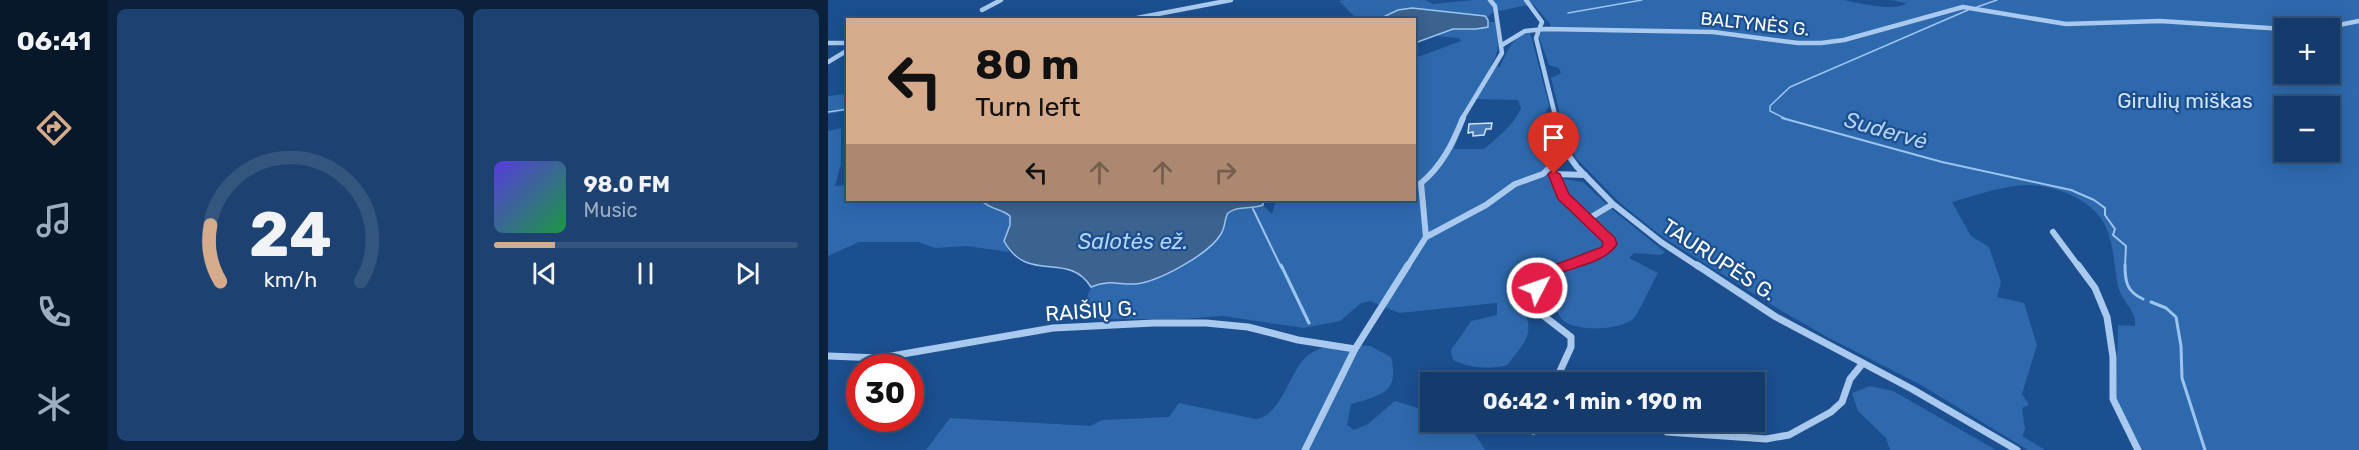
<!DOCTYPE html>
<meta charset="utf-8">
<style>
body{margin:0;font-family:Rubik,sans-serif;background:#1d4271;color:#f1f3f6;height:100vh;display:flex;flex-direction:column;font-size:22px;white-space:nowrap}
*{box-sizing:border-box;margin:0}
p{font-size:20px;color:#9dadc1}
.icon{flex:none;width:33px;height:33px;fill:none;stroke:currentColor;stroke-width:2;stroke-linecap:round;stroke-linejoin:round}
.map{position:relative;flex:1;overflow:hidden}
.panel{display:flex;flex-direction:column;gap:9px;padding:9px;background:#0b203b;width:720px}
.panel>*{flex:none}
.banner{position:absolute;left:18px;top:18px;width:570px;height:183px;border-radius:0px;box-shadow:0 3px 15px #0003,0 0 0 2px #33557e;background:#d6ab8b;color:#111;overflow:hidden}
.fabs{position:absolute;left:1446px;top:18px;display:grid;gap:12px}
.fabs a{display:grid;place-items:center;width:66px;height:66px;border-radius:0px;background:#143b6b;box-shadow:0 3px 15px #0003,0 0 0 2px #33557e;font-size:30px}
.speed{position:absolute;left:18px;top:354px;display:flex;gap:12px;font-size:30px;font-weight:700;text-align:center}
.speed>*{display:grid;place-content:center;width:78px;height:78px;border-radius:50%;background:#143b6b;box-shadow:0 3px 15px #0003,0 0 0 2px #33557e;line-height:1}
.speed .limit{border:9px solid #d22;background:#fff;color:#111}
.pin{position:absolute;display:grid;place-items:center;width:51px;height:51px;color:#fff;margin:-62px -26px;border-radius:50% 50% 50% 0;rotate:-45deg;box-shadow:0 0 6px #0007}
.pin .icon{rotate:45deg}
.me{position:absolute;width:66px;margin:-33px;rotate:49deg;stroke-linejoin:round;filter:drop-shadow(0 0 4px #0008)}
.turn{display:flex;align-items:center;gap:21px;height:126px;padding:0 30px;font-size:27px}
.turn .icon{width:78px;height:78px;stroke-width:2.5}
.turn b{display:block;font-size:42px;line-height:51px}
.lanes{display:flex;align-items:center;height:57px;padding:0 30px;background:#0003;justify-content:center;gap:30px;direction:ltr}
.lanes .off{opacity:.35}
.panel .card{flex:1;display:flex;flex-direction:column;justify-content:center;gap:9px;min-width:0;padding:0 21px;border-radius:9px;background:#1d4271}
.panel .dial{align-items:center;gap:0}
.dial svg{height:156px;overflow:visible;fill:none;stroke:#33557e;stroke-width:7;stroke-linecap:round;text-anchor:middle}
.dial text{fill:#f1f3f6;stroke:none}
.song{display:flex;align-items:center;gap:18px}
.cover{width:72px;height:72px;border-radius:9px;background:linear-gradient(135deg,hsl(250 70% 55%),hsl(140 70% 35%))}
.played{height:6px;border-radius:3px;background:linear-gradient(90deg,#d6ab8b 20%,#33557e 20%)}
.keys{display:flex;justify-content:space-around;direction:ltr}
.panel .tiles{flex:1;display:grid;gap:9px;grid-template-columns:repeat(2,1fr)}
.trip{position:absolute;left:592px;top:372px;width:345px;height:60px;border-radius:0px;background:#143b6b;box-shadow:0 3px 15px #0003,0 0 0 2px #33557e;font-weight:700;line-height:60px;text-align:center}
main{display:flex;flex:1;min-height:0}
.menu{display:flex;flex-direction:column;width:108px;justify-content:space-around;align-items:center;background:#08182b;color:#9dadc1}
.menu .icon{width:42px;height:42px}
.menu .current{color:#d6ab8b}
.menu b{font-size:27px;color:#f1f3f6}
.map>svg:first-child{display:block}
.green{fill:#2e69ad;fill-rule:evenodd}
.water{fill:#3c6290;stroke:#9cc4f0;stroke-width:1.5}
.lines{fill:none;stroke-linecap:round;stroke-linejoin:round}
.stream-far2{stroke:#9cc4f0;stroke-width:1.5}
.stream-far1{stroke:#9cc4f0;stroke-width:2}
.stream{stroke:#9cc4f0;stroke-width:3}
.building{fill:#4478b7;stroke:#cfe3fa;stroke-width:1.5}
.minor-far2{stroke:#a9c9ee;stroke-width:4.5}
.minor-far1{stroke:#a9c9ee;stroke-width:6}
.minor{stroke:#a9c9ee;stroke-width:7}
.route{fill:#e11d48;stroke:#92132f;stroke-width:1.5}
.labels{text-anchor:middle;stroke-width:4.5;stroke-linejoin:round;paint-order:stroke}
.far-street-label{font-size:18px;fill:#fff;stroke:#1b4f8f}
.park-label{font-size:21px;fill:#cfe3fa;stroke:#1b4f8f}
.street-label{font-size:21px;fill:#fff;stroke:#1b4f8f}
.water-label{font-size:22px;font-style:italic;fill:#b5d3f5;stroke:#1b4f8f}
</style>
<main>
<nav class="menu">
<b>06:41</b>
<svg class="icon current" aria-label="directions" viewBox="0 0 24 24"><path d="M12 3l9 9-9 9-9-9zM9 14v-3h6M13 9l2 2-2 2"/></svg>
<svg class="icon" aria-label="music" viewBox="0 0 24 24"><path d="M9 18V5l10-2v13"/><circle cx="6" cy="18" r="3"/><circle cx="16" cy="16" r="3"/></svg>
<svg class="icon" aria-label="phone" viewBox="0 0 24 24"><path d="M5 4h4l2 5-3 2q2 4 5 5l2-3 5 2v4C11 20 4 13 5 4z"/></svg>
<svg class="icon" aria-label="climate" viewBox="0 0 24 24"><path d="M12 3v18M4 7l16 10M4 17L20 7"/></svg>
</nav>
<section class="panel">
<div class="tiles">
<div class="card dial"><svg viewBox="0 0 100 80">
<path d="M14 69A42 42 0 1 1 86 69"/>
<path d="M14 69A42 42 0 0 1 9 40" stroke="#d6ab8b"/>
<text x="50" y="56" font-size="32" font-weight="700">24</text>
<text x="50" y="72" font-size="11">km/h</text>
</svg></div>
<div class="card">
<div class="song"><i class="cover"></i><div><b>98.0 FM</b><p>Music</p></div></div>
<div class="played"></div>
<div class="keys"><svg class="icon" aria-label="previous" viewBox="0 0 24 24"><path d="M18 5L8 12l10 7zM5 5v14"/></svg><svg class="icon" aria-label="pause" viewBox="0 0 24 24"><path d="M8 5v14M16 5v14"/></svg><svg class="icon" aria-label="next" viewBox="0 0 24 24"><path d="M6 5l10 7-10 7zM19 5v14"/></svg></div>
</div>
</div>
</section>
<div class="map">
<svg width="1531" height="450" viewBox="0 0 1531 450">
<rect width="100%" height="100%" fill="#1b4f8f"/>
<!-- green -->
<path class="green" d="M516,0H597L605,4L645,0H1016C1031,3 1066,12 1079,3L1062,0H1531V450H1314L1288,401L1290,325L1307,326C1309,311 1293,301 1290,286C1286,266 1286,246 1278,227C1265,197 1218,181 1187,186C1166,189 1144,196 1124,202L1143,236L1161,247L1173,282L1169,297L1196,303L1209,345L1194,394L1201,405L1194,408L1197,430L1194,436L1217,450H1200L1093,385L1001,338L952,310L836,238L791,202L748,158L738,138L723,78L733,73L731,68L721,65L711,37L714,31L723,25L705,4L665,12L659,18L649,15L584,8L570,10L551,19L524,20L527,17L511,1ZM1456,28H1502V74H1456ZM1456,106H1502V152H1456Z
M661,22H667C670,39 673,51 663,65L672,67C680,51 683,37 702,32L721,105L713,124L712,135L720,174L728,178L755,182L787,212L837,252L833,255L806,253L801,258L830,273C825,281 811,313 806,318C793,331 742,333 732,317C724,303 722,283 715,268L691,296C706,333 704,334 679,365C662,370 641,368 625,360L623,350L643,321L669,315V303L571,313L542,301L533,303L512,321L476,328L395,316L352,319H261C253,309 259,298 263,287L276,282L309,284L357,265L393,234L400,213L412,207L425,209L435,205L444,214L448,200H586L587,58L633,41L631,38L608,36C623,25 642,31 660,27ZM648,99L690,100L693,108C686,125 670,137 656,149H626L638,116Z
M19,94V103L16,111L0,114V96Z
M13,128V164L7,186L19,185L20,200H153C162,210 173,208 182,216V225L176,241L181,252L139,246L107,248L90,242H31L0,256V131Z
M509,344L542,346L563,357C572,393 552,396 523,404L519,425L526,430L540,424L567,401L603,412V422L640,423L657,450H98L122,418L262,426L274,420L341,417L351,403L428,419C453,416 461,373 478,357C486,349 498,347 509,344Z
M1042,386L1065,391L1168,450H1062L1058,438L1030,411L1024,393Z"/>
<!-- water -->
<path class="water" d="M584,8L657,16L660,20V27L648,29H625L587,43L586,20L551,19L570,10Z
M153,200H435V205C422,210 411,205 400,213C396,219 398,226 393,234C381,254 332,281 308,284C290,285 282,279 263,287C240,250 200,285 176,241L182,225V216C173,208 162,210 153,200Z"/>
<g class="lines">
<!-- stream-far2 -->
<path class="stream-far2" d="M1149,7L1169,0
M740,13L814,0
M0,112L20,109
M958,119L942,111V106L962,87L1140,10"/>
<!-- stream-far1 -->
<path class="stream-far1" d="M954,118L1114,162L1243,190L1266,200L1277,208V215L1287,229L1285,235L1298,246L1297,267
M425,209L453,267"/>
<!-- stream -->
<path class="stream" d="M453,265L481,323
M1297,265C1297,282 1299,292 1315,299
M1323,302L1338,308L1348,317L1353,346L1354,378L1377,450"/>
</g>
<!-- building -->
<path class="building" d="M664,123L663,129H658L656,135L645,136V132L640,133L641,124Z"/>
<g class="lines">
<!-- minor-far2 -->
<path class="minor-far2" d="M698,0L714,22L708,38L728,119
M154,10L173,0
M229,20L309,18L403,0
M1496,28L1531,21
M0,43H20
M674,45L697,31L717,29L885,32L970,43H993L1016,40L1135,7L1238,24L1332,21L1456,29
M0,62L20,50
M634,119L674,53L667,6L662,0"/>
<!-- minor-far1 -->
<path class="minor-far1" d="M728,118L735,148L749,167L785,204L833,242L871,267
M725,174L757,175
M726,174L735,196L782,241L778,250L734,267
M760,219L785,204
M1225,232L1251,267
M598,237L593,183C614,166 625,143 635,118
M579,267L598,237L658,205L687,184L715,174L737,152"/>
<!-- minor -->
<path class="minor" d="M869,265L948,317L1084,389L1189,450
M1250,265L1267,288L1279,317L1285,357V399L1310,450
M0,356L52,358L225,328L326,323H378L420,327L470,340L527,349
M727,382L743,347V337L703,306L702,299L721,272L738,265
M705,431L709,422
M839,432L938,439L961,435L1003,412L1014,402L1022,379L1035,363
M477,450L527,349L580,265"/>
</g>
<!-- route -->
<path class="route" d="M726,170L732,174L741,194L787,238L789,244C778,262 749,266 730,274C721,278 719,290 709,293L701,288L716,269L774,247L775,242L730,199L720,174Z"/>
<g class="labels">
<!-- far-street labels -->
<g class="far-street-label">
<text transform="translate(927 24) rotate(6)" y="6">BALTYNĖS G.</text>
</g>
<!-- park labels -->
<g class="park-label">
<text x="1357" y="108">Girulių miškas</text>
</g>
<!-- street labels -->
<g class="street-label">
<text transform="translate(891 260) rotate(33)" y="7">TAURUPĖS G.</text>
<text transform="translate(263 311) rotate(-4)" y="7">RAIŠIŲ G.</text>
</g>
<!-- water labels -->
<g class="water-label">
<text transform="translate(1058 130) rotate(16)" y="8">Sudervė</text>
<text x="305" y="249">Salotės ež.</text>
</g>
</g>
</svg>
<div class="fabs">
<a>+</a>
<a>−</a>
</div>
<div class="speed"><div class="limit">30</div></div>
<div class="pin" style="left:726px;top:174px;background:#d93025"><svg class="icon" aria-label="arrive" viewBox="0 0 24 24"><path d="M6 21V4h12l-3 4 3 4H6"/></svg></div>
<svg class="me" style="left:709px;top:288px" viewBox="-20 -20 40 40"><circle r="17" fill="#e11d48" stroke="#fff" stroke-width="3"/><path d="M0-11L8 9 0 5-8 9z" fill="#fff"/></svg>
<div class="trip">06:42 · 1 min · 190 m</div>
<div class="banner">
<div class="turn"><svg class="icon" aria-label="left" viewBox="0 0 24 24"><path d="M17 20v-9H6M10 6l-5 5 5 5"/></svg><div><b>80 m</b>Turn left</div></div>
<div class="lanes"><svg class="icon" aria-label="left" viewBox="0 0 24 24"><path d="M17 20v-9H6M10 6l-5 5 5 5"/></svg><svg class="icon off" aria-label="ahead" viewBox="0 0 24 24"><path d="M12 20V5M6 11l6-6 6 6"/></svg><svg class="icon off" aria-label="ahead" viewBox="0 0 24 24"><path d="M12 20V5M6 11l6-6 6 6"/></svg><svg class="icon off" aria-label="right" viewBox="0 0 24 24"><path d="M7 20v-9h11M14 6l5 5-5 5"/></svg></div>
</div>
</div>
</main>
